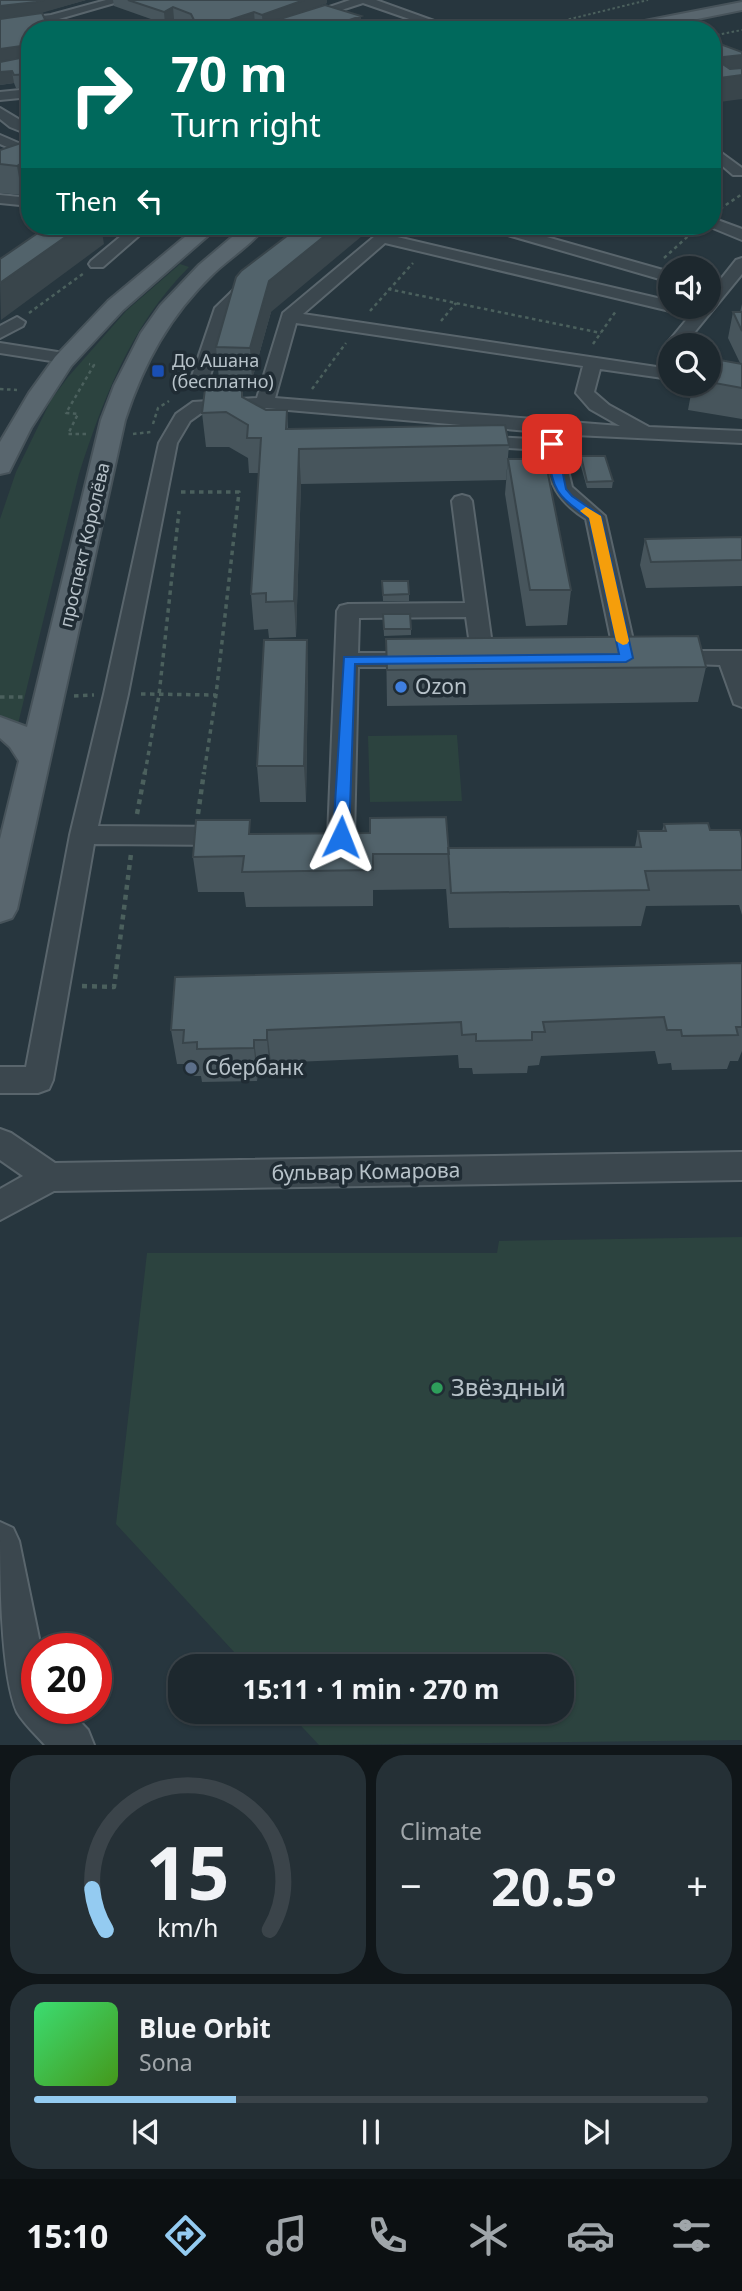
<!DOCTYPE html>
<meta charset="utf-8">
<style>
body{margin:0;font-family:"Noto Sans",sans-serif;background:#253036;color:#f1f3f6;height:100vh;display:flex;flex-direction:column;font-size:26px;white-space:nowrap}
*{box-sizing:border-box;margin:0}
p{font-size:23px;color:#a0a6aa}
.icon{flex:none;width:38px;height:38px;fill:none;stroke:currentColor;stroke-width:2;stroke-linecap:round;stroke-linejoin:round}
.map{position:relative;height:1745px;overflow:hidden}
.side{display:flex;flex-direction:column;gap:10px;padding:10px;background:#101619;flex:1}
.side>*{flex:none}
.banner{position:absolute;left:21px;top:21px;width:700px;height:214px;border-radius:28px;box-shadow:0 2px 5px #0004,0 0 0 2px #3b444a;background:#00695c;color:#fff;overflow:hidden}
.buttons{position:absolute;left:658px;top:256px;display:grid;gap:14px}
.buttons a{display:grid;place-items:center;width:63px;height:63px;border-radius:50%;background:#1d282e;box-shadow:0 2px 5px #0004,0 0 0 2px #3b444a;font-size:35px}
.speed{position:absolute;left:21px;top:1633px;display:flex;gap:14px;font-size:35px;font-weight:700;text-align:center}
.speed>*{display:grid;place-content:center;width:91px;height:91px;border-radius:50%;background:#1d282e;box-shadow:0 2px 5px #0004,0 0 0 2px #3b444a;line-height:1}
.speed .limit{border:10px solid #d22;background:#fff;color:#111}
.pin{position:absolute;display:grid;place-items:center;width:60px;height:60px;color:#fff;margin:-30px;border-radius:14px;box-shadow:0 4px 10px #0006}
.me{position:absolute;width:77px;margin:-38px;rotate:2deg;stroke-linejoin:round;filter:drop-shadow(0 0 5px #0008)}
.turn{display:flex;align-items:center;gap:24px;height:147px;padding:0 35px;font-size:32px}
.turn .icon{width:91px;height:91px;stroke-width:2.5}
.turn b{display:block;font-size:49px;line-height:60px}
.then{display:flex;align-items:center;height:66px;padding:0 35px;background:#0003;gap:14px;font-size:26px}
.big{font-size:52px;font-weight:700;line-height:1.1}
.side .card{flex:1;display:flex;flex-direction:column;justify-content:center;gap:10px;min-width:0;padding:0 24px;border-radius:28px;background:#253036}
.side .dial{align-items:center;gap:0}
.dial svg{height:182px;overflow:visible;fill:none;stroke:#3b444a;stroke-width:7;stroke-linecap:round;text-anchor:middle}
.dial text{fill:#f1f3f6;stroke:none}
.song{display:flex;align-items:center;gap:21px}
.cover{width:84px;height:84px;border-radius:10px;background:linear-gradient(135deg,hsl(140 70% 55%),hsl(100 70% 35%))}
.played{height:7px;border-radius:4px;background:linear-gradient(90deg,#94cbf1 30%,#3b444a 30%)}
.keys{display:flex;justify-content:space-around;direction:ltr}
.heat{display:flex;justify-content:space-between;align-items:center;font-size:38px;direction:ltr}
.side .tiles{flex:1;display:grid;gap:10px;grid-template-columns:1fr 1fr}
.card:last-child{grid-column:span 2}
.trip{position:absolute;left:168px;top:1654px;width:406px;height:70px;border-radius:28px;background:#1d282e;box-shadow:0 2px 5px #0004,0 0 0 2px #3b444a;font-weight:700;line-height:70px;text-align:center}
.menu{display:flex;height:112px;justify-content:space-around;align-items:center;background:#0c1012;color:#a0a6aa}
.menu .icon{width:49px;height:49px}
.menu .on{color:#94cbf1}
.menu b{font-size:32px;color:#f1f3f6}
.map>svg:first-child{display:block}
.green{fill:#2c433f}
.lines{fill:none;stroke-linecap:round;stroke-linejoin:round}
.minor-casing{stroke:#59656c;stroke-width:4}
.major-casing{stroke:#47535a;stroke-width:4}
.path-far3{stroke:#4b605d;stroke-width:2;stroke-dasharray:2.5 2.5;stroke-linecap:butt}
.path-far2{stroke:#4b605d;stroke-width:2.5;stroke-dasharray:3.5 3.5;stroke-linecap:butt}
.path-far1{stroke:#4b605d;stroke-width:3.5;stroke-dasharray:4.5 4.5;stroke-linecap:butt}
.path{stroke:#4b605d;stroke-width:4.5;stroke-dasharray:5 5;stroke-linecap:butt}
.minor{fill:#3b474e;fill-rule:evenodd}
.major{fill:#59666e;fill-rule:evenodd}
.wall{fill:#47555c}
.shaded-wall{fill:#39454b}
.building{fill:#52636b;stroke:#39454b;stroke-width:2}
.route{fill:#1a73e8;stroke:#114b97;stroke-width:2}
.slow{fill:#f59e0b}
.transit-dot{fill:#1a4fb4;stroke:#202c34;stroke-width:2.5}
.shop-dot{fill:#3f7fe0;stroke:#202c34;stroke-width:2.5}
.service-dot{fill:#5c6f8a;stroke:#202c34;stroke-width:2.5}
.leisure-dot{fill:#2e9e5b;stroke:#202c34;stroke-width:2.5}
.labels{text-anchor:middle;stroke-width:7;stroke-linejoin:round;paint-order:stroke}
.far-poi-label{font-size:18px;fill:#b7c2c9;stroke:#202c34;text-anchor:start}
.far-street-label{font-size:18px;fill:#b7c2c9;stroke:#202c34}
.poi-label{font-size:21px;fill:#b7c2c9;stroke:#202c34;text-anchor:start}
.street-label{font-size:21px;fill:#b7c2c9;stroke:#202c34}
.near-poi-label{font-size:24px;fill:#b7c2c9;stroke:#202c34;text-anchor:start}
</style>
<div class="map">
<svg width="742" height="1745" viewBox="0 0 742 1745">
<rect width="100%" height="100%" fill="#27363e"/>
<!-- green -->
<path class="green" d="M180,264L189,267C131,325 104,397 79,474L18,724L0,716V519L16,472L51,400L68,377L126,311Z
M457,735L462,801L370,802L368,736Z
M742,1237V1740L319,1745L288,1712H562V1666H247L116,1524L147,1253H497L499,1241Z"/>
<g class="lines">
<defs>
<path id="minor" d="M106,0H125L52,21L0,29V21L51,15Z
M350,0H376L459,30H441L363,3L280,30H261Z
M30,89V97L0,100V92Z
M0,108L30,126V135L10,127L0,119Z
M0,135L30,148V157L0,144Z
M712,146L742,168V175H733L712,157Z
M0,195L30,198V206L0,203Z
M712,218L742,229V240L708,226H712Z
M133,226H150L103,267H91L89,264L91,261Z
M387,226H404L393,236L670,301V306H678L670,311L385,243L303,314L670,369V379L600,369L594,392L609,405L649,427L742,431V443L575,435L265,408H228L204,411L190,421L177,443L128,694L98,826L228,827L237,829L241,836L237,843L228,845L94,844L53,1080L49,1089L38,1093H0V1067H26L70,835L104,694L159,443L176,414L193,402L257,398L283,313ZM296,323L583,366L576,393L590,409L620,426L275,398Z
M484,226H508L670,272V282L487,229Z
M742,258V274L684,345H670L669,349L666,345L669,341L698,306H709V294L736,260Z
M256,272L264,277L231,310L210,376L201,381L195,380L192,376L215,308L250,274Z
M17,317L25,322L23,326L0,338V326Z
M0,343L64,353L73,358L64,363L0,353Z
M475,436L566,441L568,445L563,450L572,487L605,516L637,658L634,663L626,665L618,663L615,658L586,519C557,501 549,483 544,450L468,446L466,442Z
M462,495L469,497L472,501L494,659L491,664L483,666L475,664L472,659L466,617L359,618L358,653H422L430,655L433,660L430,665L422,667H358L354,837L350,844L341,846L332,844L328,837L337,611L340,606L348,604L465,603L452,501L455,497Z
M670,651H742V707L734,704L720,665L662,663L659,658L662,653Z
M0,1129L11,1133L55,1163L742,1152V1180L54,1191L0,1220V1189L23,1176L0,1160Z
M0,1522L13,1528L19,1541L41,1648H37V1708H67L88,1730L94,1745H45C36,1735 24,1724 17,1712C0,1673 0,1569 0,1522Z"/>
<path id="major" d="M742,2V10L643,30H612L619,26Z
M198,226H219L123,310L71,366L31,428L9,472L0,474V442L29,393L55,357L108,301Z
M245,226H266C252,244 230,258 214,273C169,316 144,363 125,420L17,909L12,918L0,922V839L19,761L10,747L0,738V717L27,727L101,420L114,386L141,333L160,306L199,265Z"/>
</defs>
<!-- minor casing -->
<use href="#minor" class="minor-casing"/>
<!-- major casing -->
<use href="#major" class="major-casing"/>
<!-- path-far3 -->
<path class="path-far3" d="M525,30L648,0
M712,36L742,30"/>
<!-- path-far2 -->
<path class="path-far2" d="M720,209L742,194
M442,235L452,226
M664,258L696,229
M388,289L601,333
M370,311L413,263
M29,313L84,273
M441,321L456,303
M593,344L616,311
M0,389L17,390
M312,389L346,343
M153,424L158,408L169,401
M86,434H68L78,414L66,413L94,365L89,364
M133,434L151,432"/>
<!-- path-far1 -->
<path class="path-far1" d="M181,492H239L216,695L204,773
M141,694L216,695
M74,696L94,695
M0,697H24
M145,773L159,695L179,511"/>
<!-- path -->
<path class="path" d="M137,814L145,772
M198,814L204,772
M82,986L114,987L131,854"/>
<!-- minor -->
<use href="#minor" class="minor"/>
<!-- major -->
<use href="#major" class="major"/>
</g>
<!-- wall -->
<path class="wall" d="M0,0H86L39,13L30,30V118L22,100L20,88H21H16L14,83L0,85V19L32,15L0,18Z
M113,0H327V3L313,8L361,16V29L281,30L280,20L263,27L255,24L238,30H153L181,21L174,19L165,24L114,6Z
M30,140V189L22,195L0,193V150Z
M742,304V419L688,410L693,383H709V358L740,363L728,338L733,312H740Z
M271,312L252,380L219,379L216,347Z
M243,398L266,410H287L288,429L509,445L506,480L301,484L296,637L269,638L268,629L254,630L251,594L259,473H249L248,458L229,447H206L202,413Z
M581,456L613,481L612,488H587L580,463Z
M508,459L571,590L567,625L526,626L505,494Z
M742,537V586L646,588L640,565L645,539Z
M382,581L409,594V601H383Z
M383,614L411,629V635L384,636Z
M386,639L706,667L698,702L387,706Z
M307,640L308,676L306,802H260L257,766Z
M664,824L710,830L742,838V915L739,905L646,906L641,926L449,928L446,888V889L373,890V906L246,907L244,892H198L193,857L251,834L448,849L635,847L638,831H662Z
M742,963V1051L738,1061H730L727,1069L672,1070L671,1063L658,1064L655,1051L541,1056L539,1065L528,1066L527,1073L473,1074L472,1068H459L458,1055L271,1063L270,1073H258L257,1081L202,1082L201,1076H189L187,1064H177L171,1030Z"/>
<!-- shaded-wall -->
<path class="shaded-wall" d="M44,0H86L38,14L0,18V6Z
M304,0H327V3L282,20L280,19V20L263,27L262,15Z
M173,7L174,19L165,24L164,12Z
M254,12L255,24L238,30H208V27Z
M361,16V29L360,30H321Z
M28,45L30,57L0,62V49Z
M742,55V99L712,103V79L724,57Z
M12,71L14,83L0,85V72Z
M30,158V189L22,195L17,166Z
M81,226H101L104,244L1,320L0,283Z
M337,226H374L271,312L252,380L250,348L269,281Z
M299,449L301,484L296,637L294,601Z
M307,640L308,676L306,802L304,766Z
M267,1030L271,1063L270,1073L267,1040Z
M254,1040L258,1073L257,1081L254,1048Z"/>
<!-- building -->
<path class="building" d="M0,0H44L36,2L0,6Z
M128,0H304L262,15L254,12L208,27L190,21L203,30H153L185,20H194L191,14L173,7L164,12Z
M325,5L361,16L321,30H314L280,19Z
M42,13L50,30H30V47L28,45L0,49V19Z
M712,41L742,52V55L724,57L721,63L730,69L742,68V75L712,79Z
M30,56V81V74L14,75L12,71L0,72V62Z
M30,86V109H29L20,88Z
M30,140V158L17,166L0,164V150Z
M48,226H81L0,283V259Z
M300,226H337L269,281L250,348L216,347L236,277L241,271Z
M733,312H742V331Z
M709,358L742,364V388L709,382Z
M205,389H242V397L266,410H287L286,429L505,425L509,445L299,449L294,601L266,602V593L251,594L261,438H247L248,425L226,412L202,413Z
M581,456H605L613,481L587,482Z
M508,459H545L571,590H530Z
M742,537V560L651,562L645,539Z
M382,581H408L409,594L383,595Z
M383,614H410L411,629H384Z
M698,636L706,667L387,670L386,639Z
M264,640H307L304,766H257Z
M446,817L449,854H373V870L242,872L244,856L193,857L196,820H250L249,834L370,833V818Z
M708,823L710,830H740L742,838V870L645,871L649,890L451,893L448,848L641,847L638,831H666L664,824Z
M742,963V1027H736L738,1035L682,1036L681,1030H667L664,1017L543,1022L545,1032H532V1040L476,1041V1034L462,1035L461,1022L267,1030V1040H254V1048L197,1049V1042L183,1043L184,1030H171L175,977Z"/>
<!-- route -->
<path class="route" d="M552,441L557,444L566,489L572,496L601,516L633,658L626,662L355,664L349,837L346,841H335L333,837L344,657L619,654L589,518C551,493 554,488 546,444Z"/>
<!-- slow -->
<path class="slow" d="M586,507L601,516L629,641L627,644L623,645L616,641L589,518L580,511Z"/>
<!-- markers -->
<rect class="transit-dot" x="151" y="364" width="14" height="14" rx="3.5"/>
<circle class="shop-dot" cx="401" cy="687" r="7"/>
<circle class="service-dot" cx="191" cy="1068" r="7"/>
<circle class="leisure-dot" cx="437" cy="1388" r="7"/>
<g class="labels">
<!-- far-poi labels -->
<g class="far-poi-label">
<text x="172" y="367">До Ашана<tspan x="172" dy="21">(бесплатно)</tspan></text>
</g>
<!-- far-street labels -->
<g class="far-street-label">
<text transform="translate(85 545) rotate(-77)" y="6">проспект Королёва</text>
</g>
<!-- poi labels -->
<g class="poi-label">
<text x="415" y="694">Ozon</text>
<text x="205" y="1075">Сбербанк</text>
</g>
<!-- street labels -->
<g class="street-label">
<text transform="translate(366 1172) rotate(-1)" y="7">бульвар Комарова</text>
</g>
<!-- near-poi labels -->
<g class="near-poi-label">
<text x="451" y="1396">Звёздный</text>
</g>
</g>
</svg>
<div class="buttons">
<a><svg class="icon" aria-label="sound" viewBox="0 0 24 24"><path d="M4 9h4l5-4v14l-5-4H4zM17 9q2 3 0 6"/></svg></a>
<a><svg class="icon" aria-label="search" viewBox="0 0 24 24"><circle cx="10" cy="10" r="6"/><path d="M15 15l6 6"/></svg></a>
</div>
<div class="speed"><div class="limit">20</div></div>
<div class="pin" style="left:552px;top:444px;background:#d93025"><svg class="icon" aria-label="arrive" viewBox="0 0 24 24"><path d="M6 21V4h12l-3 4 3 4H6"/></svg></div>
<svg class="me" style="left:341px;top:837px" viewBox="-20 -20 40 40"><path d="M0-17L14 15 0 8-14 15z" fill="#1a73e8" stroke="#fff" stroke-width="4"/></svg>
<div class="trip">15:11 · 1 min · 270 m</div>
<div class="banner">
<div class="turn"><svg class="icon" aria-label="right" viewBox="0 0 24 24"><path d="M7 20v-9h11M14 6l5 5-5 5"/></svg><div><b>70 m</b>Turn right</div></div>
<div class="then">Then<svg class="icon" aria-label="left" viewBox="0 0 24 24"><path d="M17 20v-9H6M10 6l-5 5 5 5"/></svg></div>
</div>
</div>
<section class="side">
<div class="tiles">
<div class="card dial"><svg viewBox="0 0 100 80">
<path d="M14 69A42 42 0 1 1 86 69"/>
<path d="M14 69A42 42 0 0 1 8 51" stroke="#94cbf1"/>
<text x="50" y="56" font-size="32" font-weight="700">15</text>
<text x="50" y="72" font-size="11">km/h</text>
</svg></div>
<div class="card"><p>Climate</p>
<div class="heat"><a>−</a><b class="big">20.5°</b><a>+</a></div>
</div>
<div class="card">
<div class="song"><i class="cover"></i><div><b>Blue Orbit</b><p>Sona</p></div></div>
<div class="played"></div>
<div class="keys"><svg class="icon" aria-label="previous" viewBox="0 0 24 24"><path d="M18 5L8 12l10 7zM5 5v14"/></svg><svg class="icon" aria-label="pause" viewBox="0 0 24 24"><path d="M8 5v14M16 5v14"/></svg><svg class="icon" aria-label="next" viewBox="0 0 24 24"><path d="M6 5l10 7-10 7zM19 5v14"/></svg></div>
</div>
</div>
</section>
<nav class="menu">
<b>15:10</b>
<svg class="icon on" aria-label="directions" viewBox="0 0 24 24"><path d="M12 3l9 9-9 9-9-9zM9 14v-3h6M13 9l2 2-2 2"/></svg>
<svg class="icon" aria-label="music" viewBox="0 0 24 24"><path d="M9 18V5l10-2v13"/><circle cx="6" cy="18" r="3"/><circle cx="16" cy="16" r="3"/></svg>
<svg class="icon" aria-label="phone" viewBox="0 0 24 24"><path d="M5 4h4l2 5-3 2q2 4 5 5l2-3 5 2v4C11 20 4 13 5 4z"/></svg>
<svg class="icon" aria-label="climate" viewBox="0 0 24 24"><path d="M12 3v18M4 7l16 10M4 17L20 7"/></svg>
<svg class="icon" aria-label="car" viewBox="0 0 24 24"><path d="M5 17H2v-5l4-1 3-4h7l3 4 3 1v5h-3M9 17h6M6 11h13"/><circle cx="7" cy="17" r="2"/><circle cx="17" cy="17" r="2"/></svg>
<svg class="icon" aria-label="filters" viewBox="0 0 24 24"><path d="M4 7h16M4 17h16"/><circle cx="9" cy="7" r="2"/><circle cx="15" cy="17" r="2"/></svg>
</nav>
